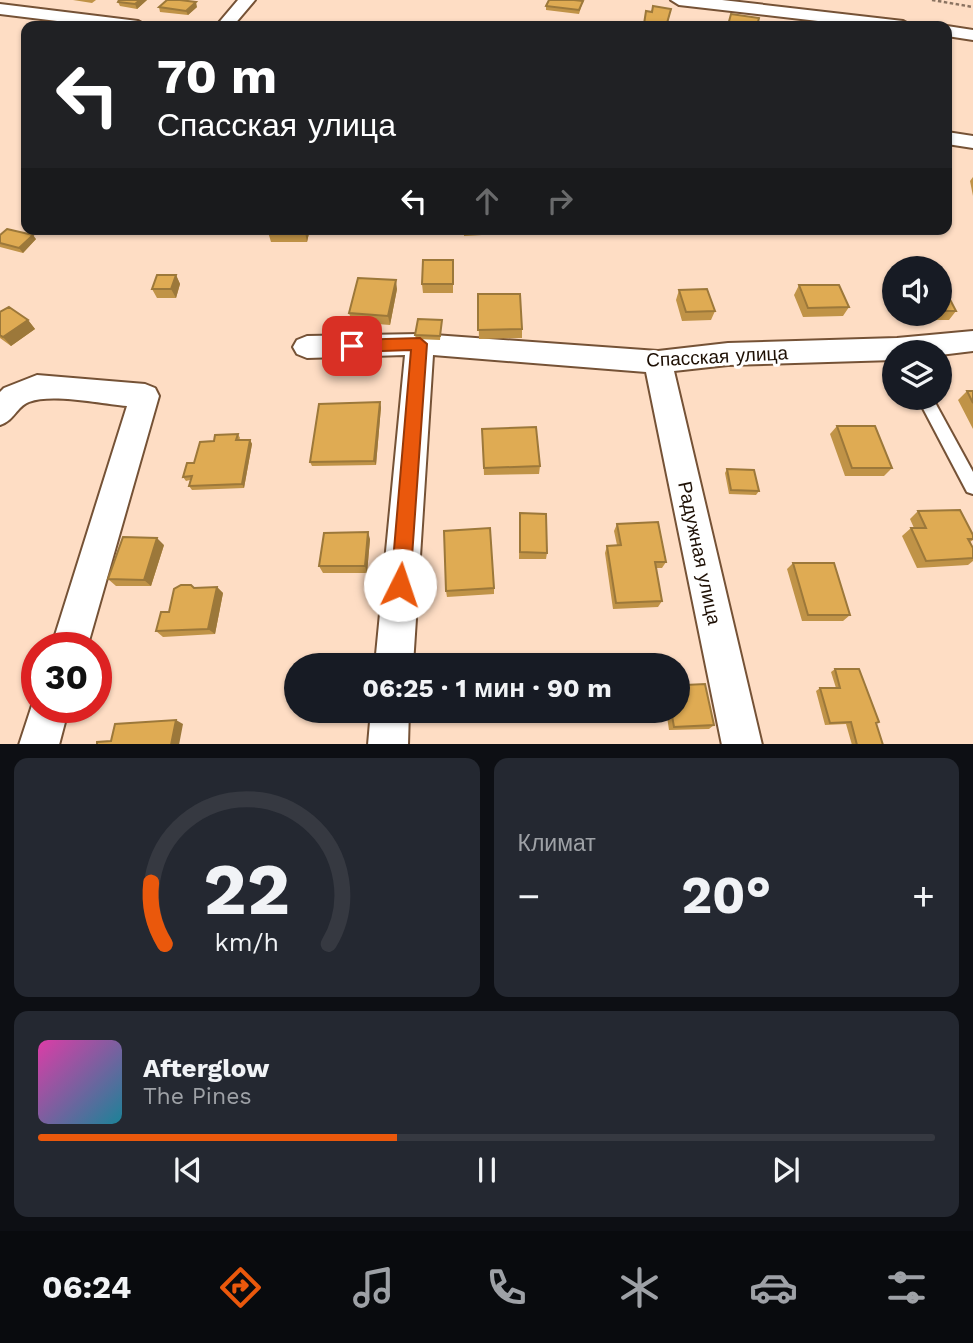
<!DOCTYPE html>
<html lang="ru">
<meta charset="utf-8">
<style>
body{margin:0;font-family:"Work Sans",sans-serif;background:#242831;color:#f1f3f6;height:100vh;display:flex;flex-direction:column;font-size:26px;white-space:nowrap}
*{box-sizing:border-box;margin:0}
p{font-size:23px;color:#9ea1a6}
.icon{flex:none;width:38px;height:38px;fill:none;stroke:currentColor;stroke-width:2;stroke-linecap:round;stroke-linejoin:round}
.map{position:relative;height:744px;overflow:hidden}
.side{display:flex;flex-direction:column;gap:14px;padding:14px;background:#0d0f14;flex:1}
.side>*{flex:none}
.hud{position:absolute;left:21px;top:21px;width:931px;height:214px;border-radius:14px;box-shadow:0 2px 5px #0004;background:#202124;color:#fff;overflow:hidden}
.controls{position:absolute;left:882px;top:256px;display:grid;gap:14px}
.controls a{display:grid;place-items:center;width:70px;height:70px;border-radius:50%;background:#171b24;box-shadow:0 2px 5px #0004;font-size:35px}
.speed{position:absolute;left:21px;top:632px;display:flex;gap:14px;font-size:35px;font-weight:700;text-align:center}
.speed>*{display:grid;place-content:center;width:91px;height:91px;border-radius:50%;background:#171b24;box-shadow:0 2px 5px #0004;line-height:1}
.speed .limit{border:10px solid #d22;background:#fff;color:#111}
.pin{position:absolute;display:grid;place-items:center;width:60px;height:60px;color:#fff;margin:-30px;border-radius:14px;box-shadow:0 4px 10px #0006}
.me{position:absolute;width:77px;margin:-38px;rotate:4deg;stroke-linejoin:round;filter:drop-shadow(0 0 5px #0008)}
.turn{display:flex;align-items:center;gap:24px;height:147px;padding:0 21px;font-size:32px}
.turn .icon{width:91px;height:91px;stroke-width:2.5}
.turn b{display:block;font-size:49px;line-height:60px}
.lanes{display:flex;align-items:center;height:66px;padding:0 21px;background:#0003;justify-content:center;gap:35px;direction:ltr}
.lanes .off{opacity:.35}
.big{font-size:52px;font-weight:700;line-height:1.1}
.side .widget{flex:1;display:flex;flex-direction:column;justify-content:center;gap:10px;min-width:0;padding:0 24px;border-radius:14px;background:#242831}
.side .dial{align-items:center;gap:0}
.dial svg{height:182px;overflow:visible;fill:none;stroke:#363941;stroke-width:7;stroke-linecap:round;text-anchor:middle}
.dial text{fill:#f1f3f6;stroke:none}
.song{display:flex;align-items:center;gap:21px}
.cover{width:84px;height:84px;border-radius:10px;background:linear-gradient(135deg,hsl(320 70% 55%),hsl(190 70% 35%))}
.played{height:7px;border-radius:4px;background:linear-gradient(90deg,#ea580c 40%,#363941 40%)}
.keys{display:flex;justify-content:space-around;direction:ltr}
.heat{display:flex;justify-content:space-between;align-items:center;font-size:38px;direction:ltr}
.side .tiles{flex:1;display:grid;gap:14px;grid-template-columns:1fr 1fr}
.widget:last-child{grid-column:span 2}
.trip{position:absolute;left:284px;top:653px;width:406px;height:70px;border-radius:35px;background:#171b24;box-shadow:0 2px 5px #0004;font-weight:700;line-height:70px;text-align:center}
.tab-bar{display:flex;height:112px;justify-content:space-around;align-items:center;background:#090b0e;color:#9ea1a6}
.tab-bar .icon{width:49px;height:49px}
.tab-bar .active{color:#ea580c}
.tab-bar b{font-size:32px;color:#f1f3f6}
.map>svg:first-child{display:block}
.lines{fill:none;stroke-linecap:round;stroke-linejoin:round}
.lane-casing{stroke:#755236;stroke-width:4}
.street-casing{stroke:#755236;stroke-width:4}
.path{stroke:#8a7361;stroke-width:2.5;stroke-dasharray:3.5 2.5;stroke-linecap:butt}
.lane{fill:#fff;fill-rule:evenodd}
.street{fill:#fff;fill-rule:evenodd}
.wall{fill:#c09347}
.shaded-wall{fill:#9c783a}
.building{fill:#dfab53;stroke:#9c783a;stroke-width:2}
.route{fill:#ea580c;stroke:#983908;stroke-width:2}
.labels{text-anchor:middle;stroke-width:6;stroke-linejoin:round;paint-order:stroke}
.street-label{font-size:19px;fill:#1e1005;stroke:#fff}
</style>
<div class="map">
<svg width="973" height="745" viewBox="0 0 973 745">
<rect width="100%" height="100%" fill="#feddc4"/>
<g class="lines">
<defs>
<path id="lane" d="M917,397H932L973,472V494L967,492Z"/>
<path id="street" d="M238,0H255L233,26H216Z
M671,0H722L903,21L912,26H861L679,5Z
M0,4L138,21L147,26H98L0,14Z
M945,26H947L973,30V40L947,36Z
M947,132L973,136V148L947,144Z
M973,331V351L940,355V352H894V360L728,365L674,371L762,745H722L646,372L433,355L413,665H375L405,355L307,358L297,354L293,347L297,340L307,336L420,334L658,351L728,343L897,338Z
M37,375L145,384L155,388L159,396L87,648H51L127,406C102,404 52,393 29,402C16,407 15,420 0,425V392L4,388Z
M36,693L37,707H69L59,745H19Z
M371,710H409L408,745H368Z"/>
</defs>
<!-- lane casing -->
<use href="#lane" class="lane-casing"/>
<!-- street casing -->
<use href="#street" class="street-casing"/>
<!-- path -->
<path class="path" d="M932,0L973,7"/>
<!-- lane -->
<use href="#lane" class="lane"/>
<!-- street -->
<use href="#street" class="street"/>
</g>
<!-- wall -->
<path class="wall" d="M73,0H96L92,3Z
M147,0L137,9L120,6L118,2Z
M583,1L579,14L546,10V6Z
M159,7H197L188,15L160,12Z
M671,9L667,26H644L646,11L652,12Z
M973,177V196L970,181Z
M310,229L307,242H271L268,232Z
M364,229H406L405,234L365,235Z
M464,229H500V234L464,236Z
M0,235L36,239L23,253L0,247Z
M453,260V293H423L422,284Z
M176,275L180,284L176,298H157L152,289Z
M799,285L849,307L843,316L803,317L794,295Z
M940,286L956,311L949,320H926L923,313H940Z
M397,289L390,325L352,322L349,313Z
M679,290L715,311L711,320L682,321L676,300Z
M478,294L522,329V338L479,339Z
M0,312L28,320L35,329L11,346L0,338Z
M442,320L440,340L416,339L415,335Z
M967,391H973V429L958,400Z
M381,407L376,465L312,466L310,462Z
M837,426L892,468L884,476H845L830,434Z
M482,429L540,466L539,474L484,475Z
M238,434L240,438L239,440H250L252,444L244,488L192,490L189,486L190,480L186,481L183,477L214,441Z
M727,469L759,491L756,495L729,494L725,473Z
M918,511L973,535V540L970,542L973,548V561L968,565L917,568L902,536L911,528H914L910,519Z
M520,513L547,553L546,559H519Z
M617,524L666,562L662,568H656L662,601L658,607L613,609L605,553L607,546L617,545L614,531Z
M370,539L367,573H323L319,566Z
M164,545L151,586H116L108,579Z
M793,563L850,615L843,621H802L787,569Z
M217,587L223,593L215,634L163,637L156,631L169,612L195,588Z
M494,588V594L447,597L446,591Z
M835,669L879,722L876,723L883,745H852L846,724L825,725L816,691L820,688H836L831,672Z
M680,681L685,685L714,725L709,729L669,730L666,710H677V684Z"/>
<!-- shaded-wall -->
<path class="shaded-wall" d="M140,0H147L137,9L135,4Z
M196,2L197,7L188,15L186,11Z
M305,229H310L307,242L305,232Z
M33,235L36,239L23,253L19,248Z
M176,275L180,284L176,298L171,289Z
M396,280L397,289L390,325L388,316Z
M28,320L35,329L11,346L3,337Z
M380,402L381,407L376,465L374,461Z
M250,440L252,444L244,488L242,484Z
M368,532L370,539L367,573L365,566Z
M157,538L164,545L151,586L144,580Z
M217,587L223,593L215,634L208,629Z
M176,720L183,724L179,745H171Z"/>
<!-- building -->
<path class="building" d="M119,0H140L135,4L118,2Z
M167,0H180L196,2L186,11L159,7Z
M549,0H574L583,1L579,10L546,6Z
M653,6L671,9L667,23H662L661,26L644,24L646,11L652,12Z
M731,14L759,18L757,26H738L728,25Z
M7,229L33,235L19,248L0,243V235Z
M269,229H305V232H268Z
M423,260H453V284H422Z
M157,275H176L171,289H152Z
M358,278L396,280L388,316L349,313Z
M799,285H839L849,307L808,308Z
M940,286H943L956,311H940Z
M707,289L715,311L686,312L679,290Z
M478,294H520L522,329L478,330Z
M9,307L28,320L3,337L0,335V312Z
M418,319L442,320L440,336L415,335Z
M967,391H973V403Z
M380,402L374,461L310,462L319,404Z
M837,426H875L892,468H852Z
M536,427L540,466L484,468L482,429Z
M238,434L236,440H250L242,484L189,486L192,476L183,477L187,463H194L200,442L214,441L215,435Z
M727,469L754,470L759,491L731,490Z
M960,510L973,535V539H968L973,548V558L926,561L911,528H926L918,511Z
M520,513L546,514L547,553L520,552Z
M658,522L666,562H655L662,601L616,603L607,546L621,545L617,524Z
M490,528L494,588L446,591L444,531Z
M368,532L365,566H319L324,533Z
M123,537L157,538L144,580L108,579Z
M793,563H834L850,615H808Z
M181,585H191L194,588L217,587L208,629L156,631L161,612H169L174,589Z
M835,669H859L879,722L876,723L883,745H857L851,722L830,723L820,688H840Z
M685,680V685L705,684L714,725L674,727L671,710H677V686H681L680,681Z
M176,720L171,745H97V742L111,741L115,724Z"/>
<!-- route -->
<path class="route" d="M420,338L427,344L410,585L407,592L400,594L393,592L391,585L411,350L352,352L344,346L352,340Z"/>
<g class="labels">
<!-- street labels -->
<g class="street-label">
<text transform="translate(717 356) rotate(-3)" y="7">Спасская улица</text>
<text transform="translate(700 553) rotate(78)" y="7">Радужная улица</text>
</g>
</g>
</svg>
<div class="controls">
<a><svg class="icon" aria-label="sound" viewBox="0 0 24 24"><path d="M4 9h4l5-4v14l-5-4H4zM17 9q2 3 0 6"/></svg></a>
<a><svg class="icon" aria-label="layers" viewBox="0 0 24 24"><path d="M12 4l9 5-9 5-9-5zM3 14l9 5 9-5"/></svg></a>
</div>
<div class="speed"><div class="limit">30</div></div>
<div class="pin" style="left:352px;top:346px;background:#d93025"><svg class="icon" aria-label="arrive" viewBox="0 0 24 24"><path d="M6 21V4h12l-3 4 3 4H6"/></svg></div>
<svg class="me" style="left:400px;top:585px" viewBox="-20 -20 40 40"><circle r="19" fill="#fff"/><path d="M0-13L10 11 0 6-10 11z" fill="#ea580c"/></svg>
<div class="trip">06:25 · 1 мин · 90 m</div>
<div class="hud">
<div class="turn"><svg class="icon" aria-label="left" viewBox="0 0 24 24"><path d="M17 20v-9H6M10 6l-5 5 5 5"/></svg><div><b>70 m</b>Спасская улица</div></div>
<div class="lanes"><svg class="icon" aria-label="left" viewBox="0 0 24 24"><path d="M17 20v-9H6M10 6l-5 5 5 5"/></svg><svg class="icon off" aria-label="ahead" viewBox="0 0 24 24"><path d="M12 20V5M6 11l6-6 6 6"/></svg><svg class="icon off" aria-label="right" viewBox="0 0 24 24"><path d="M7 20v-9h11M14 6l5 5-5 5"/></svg></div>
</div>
</div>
<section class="side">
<div class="tiles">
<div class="widget dial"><svg viewBox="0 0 100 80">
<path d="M14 69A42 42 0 1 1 86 69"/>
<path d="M14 69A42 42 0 0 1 8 42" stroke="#ea580c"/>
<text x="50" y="56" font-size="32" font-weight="700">22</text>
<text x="50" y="72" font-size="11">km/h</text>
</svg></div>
<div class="widget"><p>Климат</p>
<div class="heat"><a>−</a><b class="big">20°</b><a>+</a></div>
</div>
<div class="widget">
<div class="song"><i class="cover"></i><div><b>Afterglow</b><p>The Pines</p></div></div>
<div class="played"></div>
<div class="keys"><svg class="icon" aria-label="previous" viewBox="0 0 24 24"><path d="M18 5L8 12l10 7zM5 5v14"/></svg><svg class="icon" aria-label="pause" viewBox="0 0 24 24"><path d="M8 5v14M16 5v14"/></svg><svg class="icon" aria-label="next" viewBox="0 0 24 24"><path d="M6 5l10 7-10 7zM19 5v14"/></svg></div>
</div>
</div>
</section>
<nav class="tab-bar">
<b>06:24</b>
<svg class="icon active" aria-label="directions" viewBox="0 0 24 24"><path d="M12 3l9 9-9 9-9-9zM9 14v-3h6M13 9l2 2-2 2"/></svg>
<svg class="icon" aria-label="music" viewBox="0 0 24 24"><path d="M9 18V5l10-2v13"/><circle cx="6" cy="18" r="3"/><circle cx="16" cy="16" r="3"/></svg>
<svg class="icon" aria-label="phone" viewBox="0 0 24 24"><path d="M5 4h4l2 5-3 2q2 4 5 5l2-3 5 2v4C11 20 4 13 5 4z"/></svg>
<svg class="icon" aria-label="climate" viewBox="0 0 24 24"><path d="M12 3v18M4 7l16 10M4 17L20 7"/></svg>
<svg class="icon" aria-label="car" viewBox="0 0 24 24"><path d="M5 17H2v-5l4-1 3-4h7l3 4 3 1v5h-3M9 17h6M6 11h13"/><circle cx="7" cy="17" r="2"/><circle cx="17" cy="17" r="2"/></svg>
<svg class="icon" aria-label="filters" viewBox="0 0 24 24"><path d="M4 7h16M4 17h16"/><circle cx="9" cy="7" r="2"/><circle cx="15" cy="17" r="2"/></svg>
</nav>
